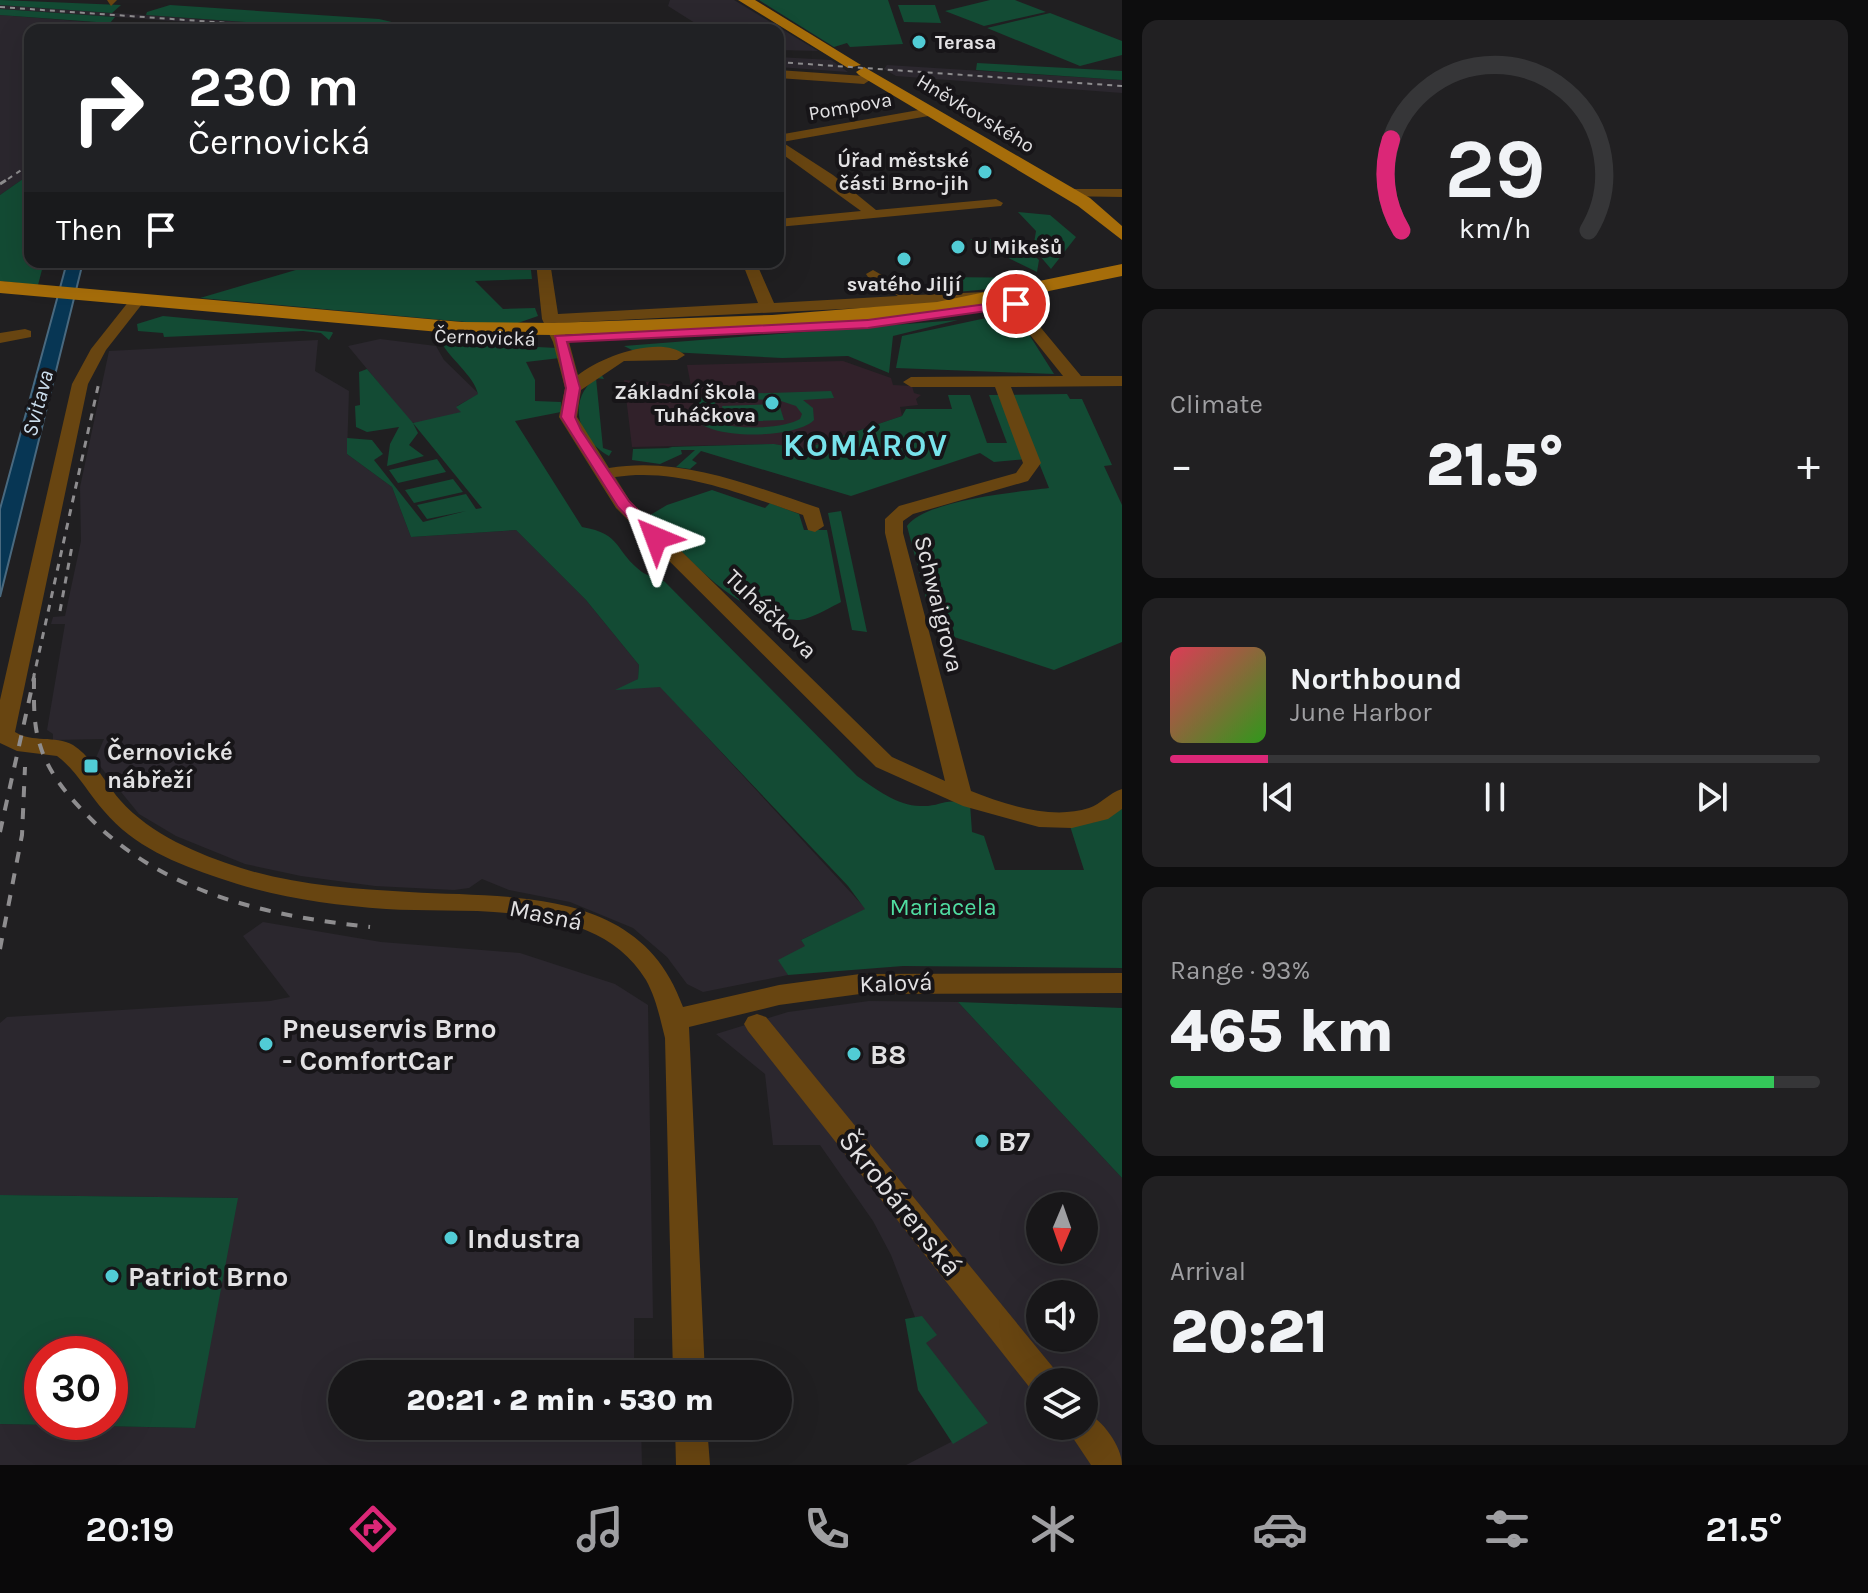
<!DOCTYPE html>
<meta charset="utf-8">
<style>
body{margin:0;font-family:Karla,sans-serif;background:#212022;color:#f1f3f6;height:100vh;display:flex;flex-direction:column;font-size:30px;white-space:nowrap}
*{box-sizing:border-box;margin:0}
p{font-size:26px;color:#9f9fa2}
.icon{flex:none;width:44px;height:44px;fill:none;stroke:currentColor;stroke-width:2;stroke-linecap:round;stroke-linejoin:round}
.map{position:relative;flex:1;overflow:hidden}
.panel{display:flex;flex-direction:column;gap:20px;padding:20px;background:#0d0d0e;width:746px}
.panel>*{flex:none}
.guide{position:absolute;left:24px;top:24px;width:760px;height:244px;border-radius:16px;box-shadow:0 8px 32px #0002,0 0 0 2px #363638;background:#202124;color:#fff;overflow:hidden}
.needle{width:52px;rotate:182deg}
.fabs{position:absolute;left:1026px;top:1192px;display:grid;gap:16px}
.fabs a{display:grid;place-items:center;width:72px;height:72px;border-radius:50%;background:#181719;box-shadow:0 8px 32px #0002,0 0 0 2px #363638;font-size:40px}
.speed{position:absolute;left:24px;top:1336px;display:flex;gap:16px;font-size:40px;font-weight:700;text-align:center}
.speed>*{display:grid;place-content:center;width:104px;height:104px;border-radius:50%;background:#181719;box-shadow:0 8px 32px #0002,0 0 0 2px #363638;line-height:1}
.speed .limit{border:12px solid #d22;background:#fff;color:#111}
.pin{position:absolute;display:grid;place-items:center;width:68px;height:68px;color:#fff;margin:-34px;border:4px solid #fff;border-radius:50%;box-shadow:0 2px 8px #0007}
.me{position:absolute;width:88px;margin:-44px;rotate:316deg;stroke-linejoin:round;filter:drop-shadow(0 0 6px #0008)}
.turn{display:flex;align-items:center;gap:28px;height:168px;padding:0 32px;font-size:36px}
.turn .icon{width:104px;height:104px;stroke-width:2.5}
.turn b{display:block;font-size:56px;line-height:68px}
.then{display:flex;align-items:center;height:76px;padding:0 32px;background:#0003;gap:16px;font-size:30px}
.big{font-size:60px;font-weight:800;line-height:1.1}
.panel .card{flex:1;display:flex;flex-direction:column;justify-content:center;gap:12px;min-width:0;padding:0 28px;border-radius:16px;background:#212022}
.panel .dial{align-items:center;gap:0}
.dial svg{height:208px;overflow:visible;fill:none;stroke:#363638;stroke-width:7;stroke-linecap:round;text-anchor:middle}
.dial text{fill:#f1f3f6;stroke:none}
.song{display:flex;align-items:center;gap:24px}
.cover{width:96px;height:96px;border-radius:12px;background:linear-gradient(135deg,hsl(350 70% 55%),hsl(110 70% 35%))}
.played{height:8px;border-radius:4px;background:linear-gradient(90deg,#db2777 15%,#363638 15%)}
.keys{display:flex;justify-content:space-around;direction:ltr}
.heat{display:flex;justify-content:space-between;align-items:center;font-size:44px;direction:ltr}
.charge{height:12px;border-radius:6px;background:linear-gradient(90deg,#34c759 93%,#363638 0)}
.trip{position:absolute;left:328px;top:1360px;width:464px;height:80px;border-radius:40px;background:#181719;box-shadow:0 8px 32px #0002,0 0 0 2px #363638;font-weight:800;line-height:80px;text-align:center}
.tabs{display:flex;height:128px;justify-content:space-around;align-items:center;background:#0a090a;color:#9f9fa2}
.tabs .icon{width:56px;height:56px}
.tabs .selected{color:#db2777}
.tabs b{font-size:36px;color:#f1f3f6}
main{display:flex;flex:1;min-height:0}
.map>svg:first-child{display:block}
.built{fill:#2b272e;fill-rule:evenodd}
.education{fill:#31212a}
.green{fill:#134b34;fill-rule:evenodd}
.water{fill:#073654;stroke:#49697f;stroke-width:2}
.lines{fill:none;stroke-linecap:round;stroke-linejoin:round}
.minor{fill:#684511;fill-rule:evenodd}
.major{fill:#a66d0a;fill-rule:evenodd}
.rail-far2{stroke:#8e8d8f;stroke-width:2;stroke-dasharray:5 5;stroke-linecap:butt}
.rail-far1{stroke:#8e8d8f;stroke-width:3;stroke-dasharray:7 7;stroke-linecap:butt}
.rail{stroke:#8e8d8f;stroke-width:4;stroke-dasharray:11 11;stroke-linecap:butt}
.route{fill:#db2777;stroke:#8e194d;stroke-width:2}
.poi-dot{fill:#51ccd5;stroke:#171518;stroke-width:3}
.labels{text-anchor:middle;stroke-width:8;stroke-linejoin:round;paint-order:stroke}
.far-poi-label{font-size:20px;font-weight:bold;fill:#e2e1e3;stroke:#171518;text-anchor:start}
.far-street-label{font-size:20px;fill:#e2e1e3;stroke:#171518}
.far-water-label{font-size:22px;font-style:italic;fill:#ccdfef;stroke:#171518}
.street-label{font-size:24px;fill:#e2e1e3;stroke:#171518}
.poi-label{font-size:24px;font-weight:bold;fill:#e2e1e3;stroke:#171518;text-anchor:start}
.park-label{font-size:24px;fill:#50dda1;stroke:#171518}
.near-poi-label{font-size:28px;font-weight:bold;fill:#e2e1e3;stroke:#171518;text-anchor:start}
.near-street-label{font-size:28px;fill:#e2e1e3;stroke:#171518}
.district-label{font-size:32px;font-weight:bold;letter-spacing:2px;fill:#77e3eb;stroke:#171518}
</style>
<main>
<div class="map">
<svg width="1122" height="1465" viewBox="0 0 1122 1465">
<rect width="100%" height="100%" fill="#201f21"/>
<!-- built -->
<path class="built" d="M670,0H734L818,51L778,50V30H706L668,6Z
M0,5L359,30H298L32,11L0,9Z
M0,15L115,24L111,30H30V129L22,155L30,152V174L0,195Z
M778,57L831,60L848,72L778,67Z
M887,65L1122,80V93L896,76L884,69Z
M380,339L436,346L444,360L479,394L457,406L462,412L419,424L411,422L348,346Z
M318,340L315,371L349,391L347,454L392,487L411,537L516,530L586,600L639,665L638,679L624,688L660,686L866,909L801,940L806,946L783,965L788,975L703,992L687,984L667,957L633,928L570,902L509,890L482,879L469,888L454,890L375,886L301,876L245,864L176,836L139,814L95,760L104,739L53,740V734L47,730L65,624H51L53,617L65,616L81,541L80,487L109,351Z
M263,922L381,942L520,953L615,984L648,1005L653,1318H634V1374H342V1426H641L642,1465H0V1424L194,1428L237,1198L0,1195V1023L7,1017L270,1001L290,997L243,936Z
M869,1001L958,1002L1122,1178V1465H906L953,1441L932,1361L891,1255L873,1221L820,1145H773L765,1074L716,1034L788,1012ZM1040,1206H1084V1250H1040ZM1040,1294H1084V1338H1040ZM1040,1382H1084V1426H1040Z"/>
<!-- education -->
<path class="education" d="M843,361L891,378L893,385L912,386L914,393L921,395L916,399L918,405L900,407L902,416L804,449L773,444L632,447L624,380L691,386L687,365Z"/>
<!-- green -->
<path class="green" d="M0,0L121,5L112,13L0,5Z
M759,0H888L903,44L850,47L847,43L834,47Z
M990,0H1015L1046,12L984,26L945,11Z
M170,5L379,19L426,30H359L146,15L147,12Z
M898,5H935L941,23L904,22Z
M0,9L115,17L110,23L0,15Z
M1050,13L1122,41V55L1080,66L987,28Z
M977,63L1122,71V80L976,70Z
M30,174V262H44L38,285L0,281V195Z
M1018,212L1050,215L1076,237L1051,269L1034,249H1039L1034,243L1036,231Z
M970,239H1000L1003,240L997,241L1009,251L1032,253L1039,260L1037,272Z
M323,262H530L532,279L475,281L503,309L535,308L538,316L515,324L477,323L200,298Z
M939,277L1030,278L1035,279L1000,288L957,292Z
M1005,314L1018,317L1054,374L896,368L902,336Z
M163,316L332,332L333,333L329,340L321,333L303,331L164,337L163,333L138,331L137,324Z
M958,320L893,336L889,373L848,356L782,358L632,350L624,346Z
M441,342L557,348L560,358L526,362L535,380V401L561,402V412L515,421L582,527C623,534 614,551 642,572C648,577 657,576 665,582L857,776C874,788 898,806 920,806C943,807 941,797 970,804L972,832L984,836L995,870H1084L1070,826L1095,822L1122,808V968L903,966L788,975L778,960L805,946L801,940L865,909L848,886L660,687L615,690L638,679L639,665L586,600L516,530L411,537L392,487L347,454V438L372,440L383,454L374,460L423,522L466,511L427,519L417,505L466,494L476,509L482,508L413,423L418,433L409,445L424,456L387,466L390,444L399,427L367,432L356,427L355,406L360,405L359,372L367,369L413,423L461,412L456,407L478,394C474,376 451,360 441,342Z
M601,374L604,379L596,378L603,448L612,451L609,456C575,437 566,396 601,374Z
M831,391L834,398L803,400L813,408L814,420C796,439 701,442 691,413L703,395ZM778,400L796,406L802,414L800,419C782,430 717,432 704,414C712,393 759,401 778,400Z
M1067,394L1070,399H1082L1112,465L1104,466L1122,505V642L1054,670L945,634L944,625L931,617L907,526C926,500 1016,492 1049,488L1037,458L994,462L980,453L851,496L701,451L692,460L697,463L690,469L676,467L695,450H681L682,454L660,464L632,460L633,449L672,448L668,447L774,444L804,449L902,416L906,409H952L948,395H970L987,443H1007L989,395Z
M779,404L784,420L726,422L722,406Z
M437,459L446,472L398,483L389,470Z
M453,479L463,492L414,503L405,490Z
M712,490L765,508L770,503L799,514L804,530H827L841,602C829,608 808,621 796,620C734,616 688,556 647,517L667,505Z
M841,511L867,632L852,630L828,513Z
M958,1002L1122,1008V1178Z
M0,1195L238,1198L195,1428L0,1424ZM42,1354H110V1422H42Z
M922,1316L937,1335L926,1343L988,1423L953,1444L918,1390L905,1319Z"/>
<!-- water -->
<path class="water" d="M67,262H83L0,597V509Z"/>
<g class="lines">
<!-- minor -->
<path class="minor" d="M107,0H117L111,6Z
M778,70L864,76L870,80L864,84L778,78Z
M930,108L936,112L934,115L782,142L833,175L876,210L996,199L1003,203L1001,206L778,227V219L861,211L778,151V135Z
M1066,189H1122V197L1061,196V190Z
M536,262H550L558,314L758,303L742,262H756L774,303L898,296L868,277L866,274L873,270L917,295L1007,291L1012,293L1081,376H1122V386L1011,387L1041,463L1028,481L913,514L903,521V533L971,791C1006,805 1052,820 1089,808C1101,804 1109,793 1122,789V809L1108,819L1072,828L1039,827L963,806L876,767L616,508L559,417L565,388L553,342L542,319ZM1003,301L1063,376L911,377L903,382L911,387H995L1023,463L1016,473L899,506L885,519V533L945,781L892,757L630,501L615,477C680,467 743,495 803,515L808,530L815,532L824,526L819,508C751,486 682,456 609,468L577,417L581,390L624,361L677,360L685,355C661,334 600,357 578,375L569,342L559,323Z
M138,294L146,299L106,350L88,384L15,732C32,743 55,735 73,745C93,758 105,783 120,800C151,835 198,854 241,868C295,885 352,889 409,892C514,898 641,887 683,1007L779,985L860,974L1122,973V993L860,994L779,1005L689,1027L705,1374H673L665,1038C660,1018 656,998 646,980C596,897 469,914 386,909C329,905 273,897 219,878C177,864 133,846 104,811C88,793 77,771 57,756L17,751L0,743V700L72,384L91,349L133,296Z
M25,329L31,331V337L0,343V333Z
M757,1014L766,1017L1056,1371L1061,1382H1040V1395L1034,1393L748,1031L744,1024L748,1017Z
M1084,1411C1102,1419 1122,1446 1122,1465H1091L1065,1426H1084Z
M675,1426H707L710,1465H676Z"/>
<!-- major -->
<path class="major" d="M738,0H755L861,65L848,68Z
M864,67L1090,198L1122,226V240L1078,206L859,75L856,72Z
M1122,264V276L937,314L772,327L554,335L462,334L0,293V281L462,322L554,323L772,315L937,302Z"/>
<!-- rail-far2 -->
<path class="rail-far2" d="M0,7L329,30
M778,62L1122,86
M8,179L30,164"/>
<!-- rail-far1 -->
<path class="rail-far1" d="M0,184L11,177
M60,611L72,546
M33,680L99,382
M34,680V674"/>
<!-- rail -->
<path class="rail" d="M34,678C34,701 33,724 40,745C48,772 67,795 87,815C162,893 267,916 370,927
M0,832L34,678
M0,949L22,835L25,767"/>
</g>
<!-- route -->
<path class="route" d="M1016,300L1021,301V306L868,328L567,342L580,388L575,417L581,430L629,501L661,534V541H650L618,507L561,417L566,388L555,336L868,320Z"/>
<!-- markers -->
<g class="poi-dot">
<circle cx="919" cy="42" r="8"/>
<circle cx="985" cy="172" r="8"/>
<circle cx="958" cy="247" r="8"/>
<circle cx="904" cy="259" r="8"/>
<circle cx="772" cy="403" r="8"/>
<rect x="83" y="758" width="16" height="16" rx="4"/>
<circle cx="266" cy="1044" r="8"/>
<circle cx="854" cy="1054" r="8"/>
<circle cx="982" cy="1141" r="8"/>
<circle cx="451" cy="1238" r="8"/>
<circle cx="112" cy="1276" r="8"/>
</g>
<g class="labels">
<!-- far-poi labels -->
<g class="far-poi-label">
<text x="935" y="49">Terasa</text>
<text x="969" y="167" text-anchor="end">Úřad městské<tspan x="969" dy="23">části Brno-jih</tspan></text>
<text x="974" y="254">U Mikešů</text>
<text x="904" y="291" text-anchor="middle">svatého Jiljí</text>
<text x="756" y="399" text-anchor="end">Základní škola<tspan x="756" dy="23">Tuháčkova</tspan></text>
</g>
<!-- far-street labels -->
<g class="far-street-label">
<text transform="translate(850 106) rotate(-10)" y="7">Pompova</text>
<text transform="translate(976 113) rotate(31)" y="7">Hněvkovského</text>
<text transform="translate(485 337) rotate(2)" y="7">Černovická</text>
</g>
<!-- far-water labels -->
<g class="far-water-label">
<text transform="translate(37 403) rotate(-75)" y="8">Svitava</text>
</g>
<!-- street labels -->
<g class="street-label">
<text transform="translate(939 604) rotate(76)" y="8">Schwaigrova</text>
<text transform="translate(771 614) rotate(44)" y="8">Tuháčkova</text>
<text transform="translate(546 915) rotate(12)" y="8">Masná</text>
<text transform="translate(896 983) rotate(-2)" y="8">Kalová</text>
</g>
<!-- poi labels -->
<g class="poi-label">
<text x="107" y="760">Černovické<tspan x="107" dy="28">nábřeží</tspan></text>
</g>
<!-- park labels -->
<g class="park-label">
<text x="943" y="915">Mariacela</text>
</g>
<!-- near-poi labels -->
<g class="near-poi-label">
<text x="282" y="1038">Pneuservis Brno<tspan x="282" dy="32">- ComfortCar</tspan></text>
<text x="870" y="1064">B8</text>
<text x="998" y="1151">B7</text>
<text x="467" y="1248">Industra</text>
<text x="128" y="1286">Patriot Brno</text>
</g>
<!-- near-street labels -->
<g class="near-street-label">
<text transform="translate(901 1203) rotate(51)" y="10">Škrobárenská</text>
</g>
<!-- district labels -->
<g class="district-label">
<text x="866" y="456">KOMÁROV</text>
</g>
</g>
</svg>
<div class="fabs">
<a><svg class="needle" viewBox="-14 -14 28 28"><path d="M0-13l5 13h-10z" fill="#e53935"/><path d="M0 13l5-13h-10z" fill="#9f9fa2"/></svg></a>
<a><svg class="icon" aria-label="sound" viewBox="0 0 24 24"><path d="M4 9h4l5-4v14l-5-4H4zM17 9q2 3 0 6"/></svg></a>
<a><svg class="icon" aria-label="layers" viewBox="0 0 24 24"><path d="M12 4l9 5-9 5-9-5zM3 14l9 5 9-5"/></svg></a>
</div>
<div class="speed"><div class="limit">30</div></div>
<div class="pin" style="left:1016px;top:304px;background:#d93025"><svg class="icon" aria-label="arrive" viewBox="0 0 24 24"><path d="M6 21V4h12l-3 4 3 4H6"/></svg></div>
<svg class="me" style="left:656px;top:538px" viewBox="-20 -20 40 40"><path d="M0-17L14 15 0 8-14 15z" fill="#db2777" stroke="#fff" stroke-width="4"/></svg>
<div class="trip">20:21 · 2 min · 530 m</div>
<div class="guide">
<div class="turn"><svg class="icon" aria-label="right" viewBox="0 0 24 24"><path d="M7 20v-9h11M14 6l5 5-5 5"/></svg><div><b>230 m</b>Černovická</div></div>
<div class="then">Then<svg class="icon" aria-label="arrive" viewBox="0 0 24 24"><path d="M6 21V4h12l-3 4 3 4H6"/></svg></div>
</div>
</div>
<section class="panel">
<div class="card dial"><svg viewBox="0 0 100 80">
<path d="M14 69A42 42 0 1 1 86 69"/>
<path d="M14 69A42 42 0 0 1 10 34" stroke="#db2777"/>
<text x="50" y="56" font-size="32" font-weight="700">29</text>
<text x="50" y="72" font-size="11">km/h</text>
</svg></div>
<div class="card"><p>Climate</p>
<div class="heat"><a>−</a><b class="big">21.5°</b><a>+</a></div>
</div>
<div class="card">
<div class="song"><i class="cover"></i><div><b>Northbound</b><p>June Harbor</p></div></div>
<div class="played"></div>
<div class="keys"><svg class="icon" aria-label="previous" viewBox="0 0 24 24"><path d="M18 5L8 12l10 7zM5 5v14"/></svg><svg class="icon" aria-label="pause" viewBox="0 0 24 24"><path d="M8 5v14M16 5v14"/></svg><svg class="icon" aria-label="next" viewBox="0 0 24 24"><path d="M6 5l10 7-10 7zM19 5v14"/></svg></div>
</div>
<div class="card"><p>Range · 93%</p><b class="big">465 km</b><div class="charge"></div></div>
<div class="card"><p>Arrival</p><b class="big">20:21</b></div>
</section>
</main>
<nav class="tabs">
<b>20:19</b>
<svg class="icon selected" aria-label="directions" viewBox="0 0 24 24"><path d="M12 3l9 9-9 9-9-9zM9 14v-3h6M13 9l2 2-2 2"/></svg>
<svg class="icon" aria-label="music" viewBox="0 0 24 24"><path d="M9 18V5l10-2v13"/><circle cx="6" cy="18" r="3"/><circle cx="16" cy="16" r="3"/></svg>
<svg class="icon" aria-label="phone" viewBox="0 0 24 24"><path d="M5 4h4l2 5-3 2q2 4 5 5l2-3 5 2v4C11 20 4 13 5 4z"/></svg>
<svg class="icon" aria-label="climate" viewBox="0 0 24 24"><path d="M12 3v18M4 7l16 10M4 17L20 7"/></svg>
<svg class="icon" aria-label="car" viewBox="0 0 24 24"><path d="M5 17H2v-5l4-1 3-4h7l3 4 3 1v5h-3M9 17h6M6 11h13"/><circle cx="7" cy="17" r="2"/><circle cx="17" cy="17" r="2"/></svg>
<svg class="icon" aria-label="filters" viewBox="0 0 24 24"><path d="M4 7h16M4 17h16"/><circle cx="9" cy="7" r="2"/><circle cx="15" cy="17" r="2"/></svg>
<b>21.5°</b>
</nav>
